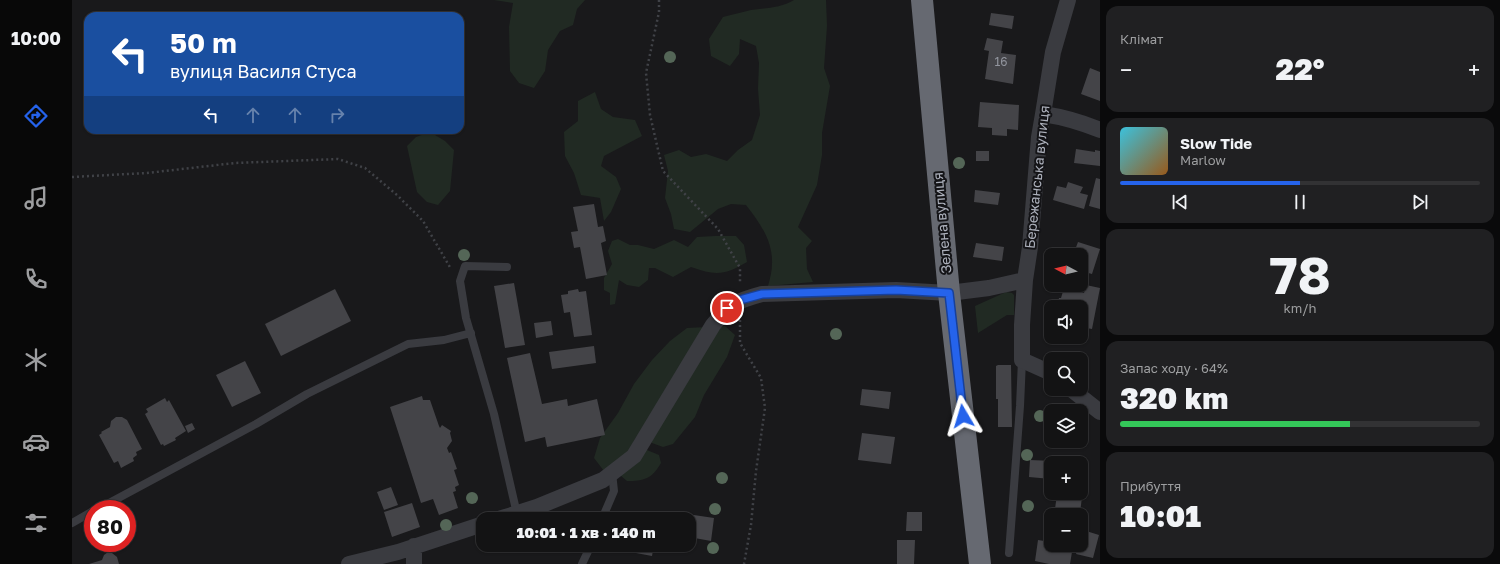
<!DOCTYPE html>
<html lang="uk">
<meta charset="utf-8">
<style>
body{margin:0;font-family:"Golos Text",sans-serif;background:#202022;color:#f1f3f6;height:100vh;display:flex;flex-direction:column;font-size:15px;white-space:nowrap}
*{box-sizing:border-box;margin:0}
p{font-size:13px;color:#9d9ea0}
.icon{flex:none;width:22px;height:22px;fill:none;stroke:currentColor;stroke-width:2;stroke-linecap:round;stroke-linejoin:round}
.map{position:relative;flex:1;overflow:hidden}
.side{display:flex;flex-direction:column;gap:6px;padding:6px;background:#0a0a0b;width:400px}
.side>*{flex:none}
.top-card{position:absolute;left:12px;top:12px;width:380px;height:122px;border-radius:12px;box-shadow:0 1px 3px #0004,0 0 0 1px #323234;background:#1a4fa0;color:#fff;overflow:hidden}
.needle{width:26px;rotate:277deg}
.controls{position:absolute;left:972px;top:248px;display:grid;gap:8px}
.controls a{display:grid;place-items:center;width:44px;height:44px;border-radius:8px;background:#131314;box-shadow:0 1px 3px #0004,0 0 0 1px #323234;font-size:20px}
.speed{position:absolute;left:12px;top:500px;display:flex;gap:8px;font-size:20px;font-weight:700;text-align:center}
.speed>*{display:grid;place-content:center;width:52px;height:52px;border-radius:50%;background:#131314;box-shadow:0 1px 3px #0004,0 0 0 1px #323234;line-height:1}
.speed .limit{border:6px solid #d22;background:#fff;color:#111}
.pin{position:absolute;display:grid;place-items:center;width:34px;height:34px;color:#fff;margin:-17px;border:2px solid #fff;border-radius:50%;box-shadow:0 1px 4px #0007}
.me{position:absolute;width:44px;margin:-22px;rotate:353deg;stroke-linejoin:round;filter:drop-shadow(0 0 3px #0008)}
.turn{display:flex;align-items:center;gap:14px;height:84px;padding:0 20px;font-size:18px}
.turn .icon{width:52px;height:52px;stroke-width:2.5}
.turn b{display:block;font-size:28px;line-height:34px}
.lanes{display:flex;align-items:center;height:38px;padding:0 20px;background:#0003;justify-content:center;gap:20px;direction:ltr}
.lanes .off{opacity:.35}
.big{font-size:30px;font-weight:800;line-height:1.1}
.side .tile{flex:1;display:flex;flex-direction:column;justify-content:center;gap:6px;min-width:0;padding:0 14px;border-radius:12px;background:#202022}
.side .dial{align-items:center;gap:0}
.dial b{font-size:52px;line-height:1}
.song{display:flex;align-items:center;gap:12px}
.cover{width:48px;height:48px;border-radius:6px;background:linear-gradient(135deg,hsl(190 70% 55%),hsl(30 70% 35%))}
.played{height:4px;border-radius:2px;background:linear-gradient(90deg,#2563eb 50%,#323234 50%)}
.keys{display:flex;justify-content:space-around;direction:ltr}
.heat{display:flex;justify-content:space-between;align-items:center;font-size:22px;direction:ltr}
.charge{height:6px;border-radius:3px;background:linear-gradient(90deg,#34c759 64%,#323234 0)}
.trip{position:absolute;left:404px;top:512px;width:220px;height:40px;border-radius:12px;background:#131314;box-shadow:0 1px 3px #0004,0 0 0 1px #323234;font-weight:800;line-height:40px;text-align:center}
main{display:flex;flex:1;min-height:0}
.tab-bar{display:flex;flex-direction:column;width:72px;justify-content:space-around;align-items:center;background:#080808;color:#9d9ea0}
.tab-bar .icon{width:28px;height:28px}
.tab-bar .selected{color:#2563eb}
.tab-bar b{font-size:18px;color:#f1f3f6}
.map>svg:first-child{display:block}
.green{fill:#212a23}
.building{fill:#444448}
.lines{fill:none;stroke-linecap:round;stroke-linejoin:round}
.path{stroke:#404247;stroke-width:2.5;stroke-dasharray:2 3;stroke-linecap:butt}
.lane{stroke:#3a3b40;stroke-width:8}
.street{stroke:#3a3b40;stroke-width:16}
.highway{stroke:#666971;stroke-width:22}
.tree{fill:#546657}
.route-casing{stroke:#184099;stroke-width:10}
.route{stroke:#2563eb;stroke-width:7}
.labels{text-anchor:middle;stroke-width:4;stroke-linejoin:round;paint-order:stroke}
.number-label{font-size:12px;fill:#92959e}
.street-label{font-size:14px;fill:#acb0bb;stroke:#141417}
</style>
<main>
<nav class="tab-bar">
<b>10:00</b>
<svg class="icon selected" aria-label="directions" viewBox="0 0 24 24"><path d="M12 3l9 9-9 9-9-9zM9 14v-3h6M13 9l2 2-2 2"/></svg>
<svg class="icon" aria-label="music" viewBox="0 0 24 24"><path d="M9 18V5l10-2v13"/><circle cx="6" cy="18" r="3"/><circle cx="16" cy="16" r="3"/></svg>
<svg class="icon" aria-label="phone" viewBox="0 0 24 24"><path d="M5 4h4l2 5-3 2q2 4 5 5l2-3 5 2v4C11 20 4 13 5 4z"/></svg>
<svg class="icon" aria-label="climate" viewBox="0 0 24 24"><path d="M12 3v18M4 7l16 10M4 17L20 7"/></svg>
<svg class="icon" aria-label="car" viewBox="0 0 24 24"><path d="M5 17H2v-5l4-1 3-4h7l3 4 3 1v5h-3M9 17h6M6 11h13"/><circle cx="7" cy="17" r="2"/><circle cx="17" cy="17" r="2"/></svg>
<svg class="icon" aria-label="filters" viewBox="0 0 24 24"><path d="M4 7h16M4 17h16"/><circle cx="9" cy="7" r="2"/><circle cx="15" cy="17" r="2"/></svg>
</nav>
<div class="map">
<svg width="1028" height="564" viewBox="0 0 1028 564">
<rect width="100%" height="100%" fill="#19191b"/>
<!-- green -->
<path class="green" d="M422,0H513L505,9L501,25L488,31L476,50L473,71L462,88L447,83L438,71L437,27L441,3Z
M722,0H754L755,26L752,68L758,86L750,133V155L745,185L726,227L740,241L734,248L735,269L741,282L696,286C698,279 700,271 700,264C701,241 688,223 674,205L659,204L646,209L618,232L602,229L599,214L593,198L596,171L592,155L607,150L619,157L634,154L655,161L666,150L680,140L688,115L686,89L687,63L684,46L668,39L667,54L658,66L639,56L637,39L651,17C660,15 670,12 679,10C693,8 709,8 722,0Z
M523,92L529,109L541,117L563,120L570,136L532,156L529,166L544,177L549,189L539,212L532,221L528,198L509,195L502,173L493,156L492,132L506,121V101Z
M358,132L373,141L382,150L378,191L366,205L355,202L345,192L335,146L344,137Z
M643,236H664L672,245L675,262C653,275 644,276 619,267L601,277L583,268H577L576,280L567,287L555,285L547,280L543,304L538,305V293L532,290V278L540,264L536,251L540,241L546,239L558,245H566L582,249L602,240L616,247L625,237Z
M934,292L940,293L942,295V315H935L906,333L903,306Z
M653,326L663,335L655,357L632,395L623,417L601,444L591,447L580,443L572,432C563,436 561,440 561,449L575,450L587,455L589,463C580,479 572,481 555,481L549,476L532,471L522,458L528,438L546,413L562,384L580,360L598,341L615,328Z"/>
<!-- building -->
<path class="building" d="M919,13L942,16L940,29L917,25Z
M915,38L931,41L929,53L944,55L941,84L913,79L917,51L912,50Z
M1018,68L1028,72V101L1009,94Z
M908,102L947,105L946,130L935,129V136L920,135V128L906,127Z
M1004,149L1023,152V150L1028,151V166L1002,163Z
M904,151H917V161H904Z
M1024,178L1028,179V209L1017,206Z
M996,182L1011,187L1008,193L1016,195L1012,209L981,200L985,186L994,188Z
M903,190L928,193L926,205L902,202Z
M522,204L526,227L531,226L534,241L529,243L535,275L514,279L508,247L502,248L499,232L506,231L501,207Z
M1006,242L1028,249L1020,274L1009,271V255H993L995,247L1003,250Z
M904,243L932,247L930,261L901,257Z
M442,283L453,345L433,348L422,286Z
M1014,285L1028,288L1020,329L1009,327V307H985L987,298H989L992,288L1012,293Z
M263,289L279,321L209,356L193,324Z
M506,289L507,292L514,291L520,335L502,337L498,312L492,313L489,295L496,294V291Z
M479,321L481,335L464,338L462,323Z
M522,346L524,363L480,369L477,352Z
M458,353L470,404L495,399L496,406L525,399L533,435L475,447L473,437L453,442L435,358Z
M173,361L189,393L160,407L144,375Z
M926,365H939L940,427H926V399H924V366Z
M790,389L819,392L817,409L788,405Z
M350,396L351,400H358L367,426L368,428L370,425L379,431L378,433L380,441L375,448L377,453L379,452L385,469L382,470L387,485L383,487L384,491L381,492L386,508L367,515L361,499L349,503L318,407Z
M93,398L95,402L97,400L114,431L103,438L104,440L92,446L91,444L89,445L73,414L76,412L74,409Z
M44,417H50L55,420L70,449L64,452L65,455L61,458L62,461L49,468L46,461L42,463L27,435L30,433L29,432L38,427L39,421Z
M120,423L123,429L116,433L113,426Z
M790,433L823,437L819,464L786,460Z
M958,460L981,461V463H979V479L957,477Z
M319,487L326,505L312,510L305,492Z
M1009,489H1011L1008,513L983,509L985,494L1009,493Z
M340,503L348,527L320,537L312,512Z
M835,512H850V531H834Z
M595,513L614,516L615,514L642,518L639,541L617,537V519H594Z
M1011,530L1027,535L1021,558L1004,554L1007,545H1009Z
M825,540H843L842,564H825Z
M966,540L979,542V545L1001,546L998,564H977L963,561Z
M566,545H582L580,556L564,553Z
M36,552L40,553L45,557L47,564H17L30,560L32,555Z"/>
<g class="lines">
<!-- path -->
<path class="path" d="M587,0V12L574,73L578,115L591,171L646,229L668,268V283
M0,177L75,173L163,163L266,159L293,168L325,195L351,221L379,269
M668,320V343L689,378L693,408L684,471L679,525L672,564"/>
<!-- lane -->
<path class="lane" d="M435,267L393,266L388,281L394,318L422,414L445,514
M26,509L184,424L235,394L336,344L372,340L399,333
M530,519L542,491L540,473
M0,523L21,511
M937,553L948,406L950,360
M510,564L519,545"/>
<!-- street -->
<path class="street" d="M971,114C991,117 1009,122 1028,130
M953,280L950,325V360L979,373
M999,389L1028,412
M427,519L465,507L531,480L562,456L641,325C658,304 664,301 690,294L824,290L877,293L917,288L953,280L958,247L967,137L971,114L981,52L996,0
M277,564L326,552L411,524
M342,564V546"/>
<!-- highway -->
<path class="highway" d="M850,0L877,293L908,564"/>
</g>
<!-- trees -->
<g class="tree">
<circle cx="598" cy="57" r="6"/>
<circle cx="887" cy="163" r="6"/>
<circle cx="392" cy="255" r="6"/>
<circle cx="764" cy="334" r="6"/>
<circle cx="968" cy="416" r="6"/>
<circle cx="955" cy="455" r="6"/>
<circle cx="650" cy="478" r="6"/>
<circle cx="400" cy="498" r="6"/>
<circle cx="956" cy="506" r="6"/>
<circle cx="643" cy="509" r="6"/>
<circle cx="374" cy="525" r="6"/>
<circle cx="641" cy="548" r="6"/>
</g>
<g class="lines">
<defs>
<path id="route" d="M655,308L668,300L690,294L824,290L877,293L891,416"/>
</defs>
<!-- route casing -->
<use href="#route" class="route-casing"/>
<!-- route -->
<use href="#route" class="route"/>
</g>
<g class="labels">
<!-- number labels -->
<g class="number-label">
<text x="929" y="66">16</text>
</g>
<!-- street labels -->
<g class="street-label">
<text transform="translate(965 177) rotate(-84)" y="5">Бережанська вулиця</text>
<text transform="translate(870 223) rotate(-95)" y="5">Зелена вулиця</text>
</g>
</g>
</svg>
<div class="controls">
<a><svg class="needle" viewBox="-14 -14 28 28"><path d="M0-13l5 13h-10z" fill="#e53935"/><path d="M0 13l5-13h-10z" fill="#9d9ea0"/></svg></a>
<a><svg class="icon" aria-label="sound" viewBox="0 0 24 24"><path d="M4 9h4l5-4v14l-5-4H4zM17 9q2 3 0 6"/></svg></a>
<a><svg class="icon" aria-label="search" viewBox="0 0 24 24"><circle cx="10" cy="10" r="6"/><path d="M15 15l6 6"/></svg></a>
<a><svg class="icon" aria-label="layers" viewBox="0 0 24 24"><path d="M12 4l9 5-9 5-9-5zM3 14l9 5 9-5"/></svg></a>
<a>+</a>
<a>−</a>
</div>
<div class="speed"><div class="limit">80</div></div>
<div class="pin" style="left:655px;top:308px;background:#d93025"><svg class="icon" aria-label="arrive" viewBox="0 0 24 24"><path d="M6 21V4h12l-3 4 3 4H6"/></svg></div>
<svg class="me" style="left:891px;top:416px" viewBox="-20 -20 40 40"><path d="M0-17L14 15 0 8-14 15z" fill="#2563eb" stroke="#fff" stroke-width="4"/></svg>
<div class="trip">10:01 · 1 хв · 140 m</div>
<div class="top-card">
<div class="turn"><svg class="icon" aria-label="left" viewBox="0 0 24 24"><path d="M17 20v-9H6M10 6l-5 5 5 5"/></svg><div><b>50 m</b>вулиця Василя Стуса</div></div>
<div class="lanes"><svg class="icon" aria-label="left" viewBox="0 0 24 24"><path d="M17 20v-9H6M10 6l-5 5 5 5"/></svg><svg class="icon off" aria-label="ahead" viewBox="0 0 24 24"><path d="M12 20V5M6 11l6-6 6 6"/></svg><svg class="icon off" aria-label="ahead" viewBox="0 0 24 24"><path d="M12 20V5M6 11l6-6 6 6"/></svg><svg class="icon off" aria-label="right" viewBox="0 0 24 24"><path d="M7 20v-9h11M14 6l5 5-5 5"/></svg></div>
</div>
</div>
<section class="side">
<div class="tile"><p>Клімат</p>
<div class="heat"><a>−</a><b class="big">22°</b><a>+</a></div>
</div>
<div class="tile">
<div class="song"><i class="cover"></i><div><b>Slow Tide</b><p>Marlow</p></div></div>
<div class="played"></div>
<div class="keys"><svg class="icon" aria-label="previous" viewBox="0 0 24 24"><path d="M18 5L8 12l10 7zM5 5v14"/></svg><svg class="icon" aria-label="pause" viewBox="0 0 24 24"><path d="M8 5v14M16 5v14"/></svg><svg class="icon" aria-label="next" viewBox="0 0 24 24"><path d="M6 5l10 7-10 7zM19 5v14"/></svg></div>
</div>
<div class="tile dial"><b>78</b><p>km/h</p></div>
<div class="tile"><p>Запас ходу · 64%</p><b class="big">320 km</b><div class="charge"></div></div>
<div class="tile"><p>Прибуття</p><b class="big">10:01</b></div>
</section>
</main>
